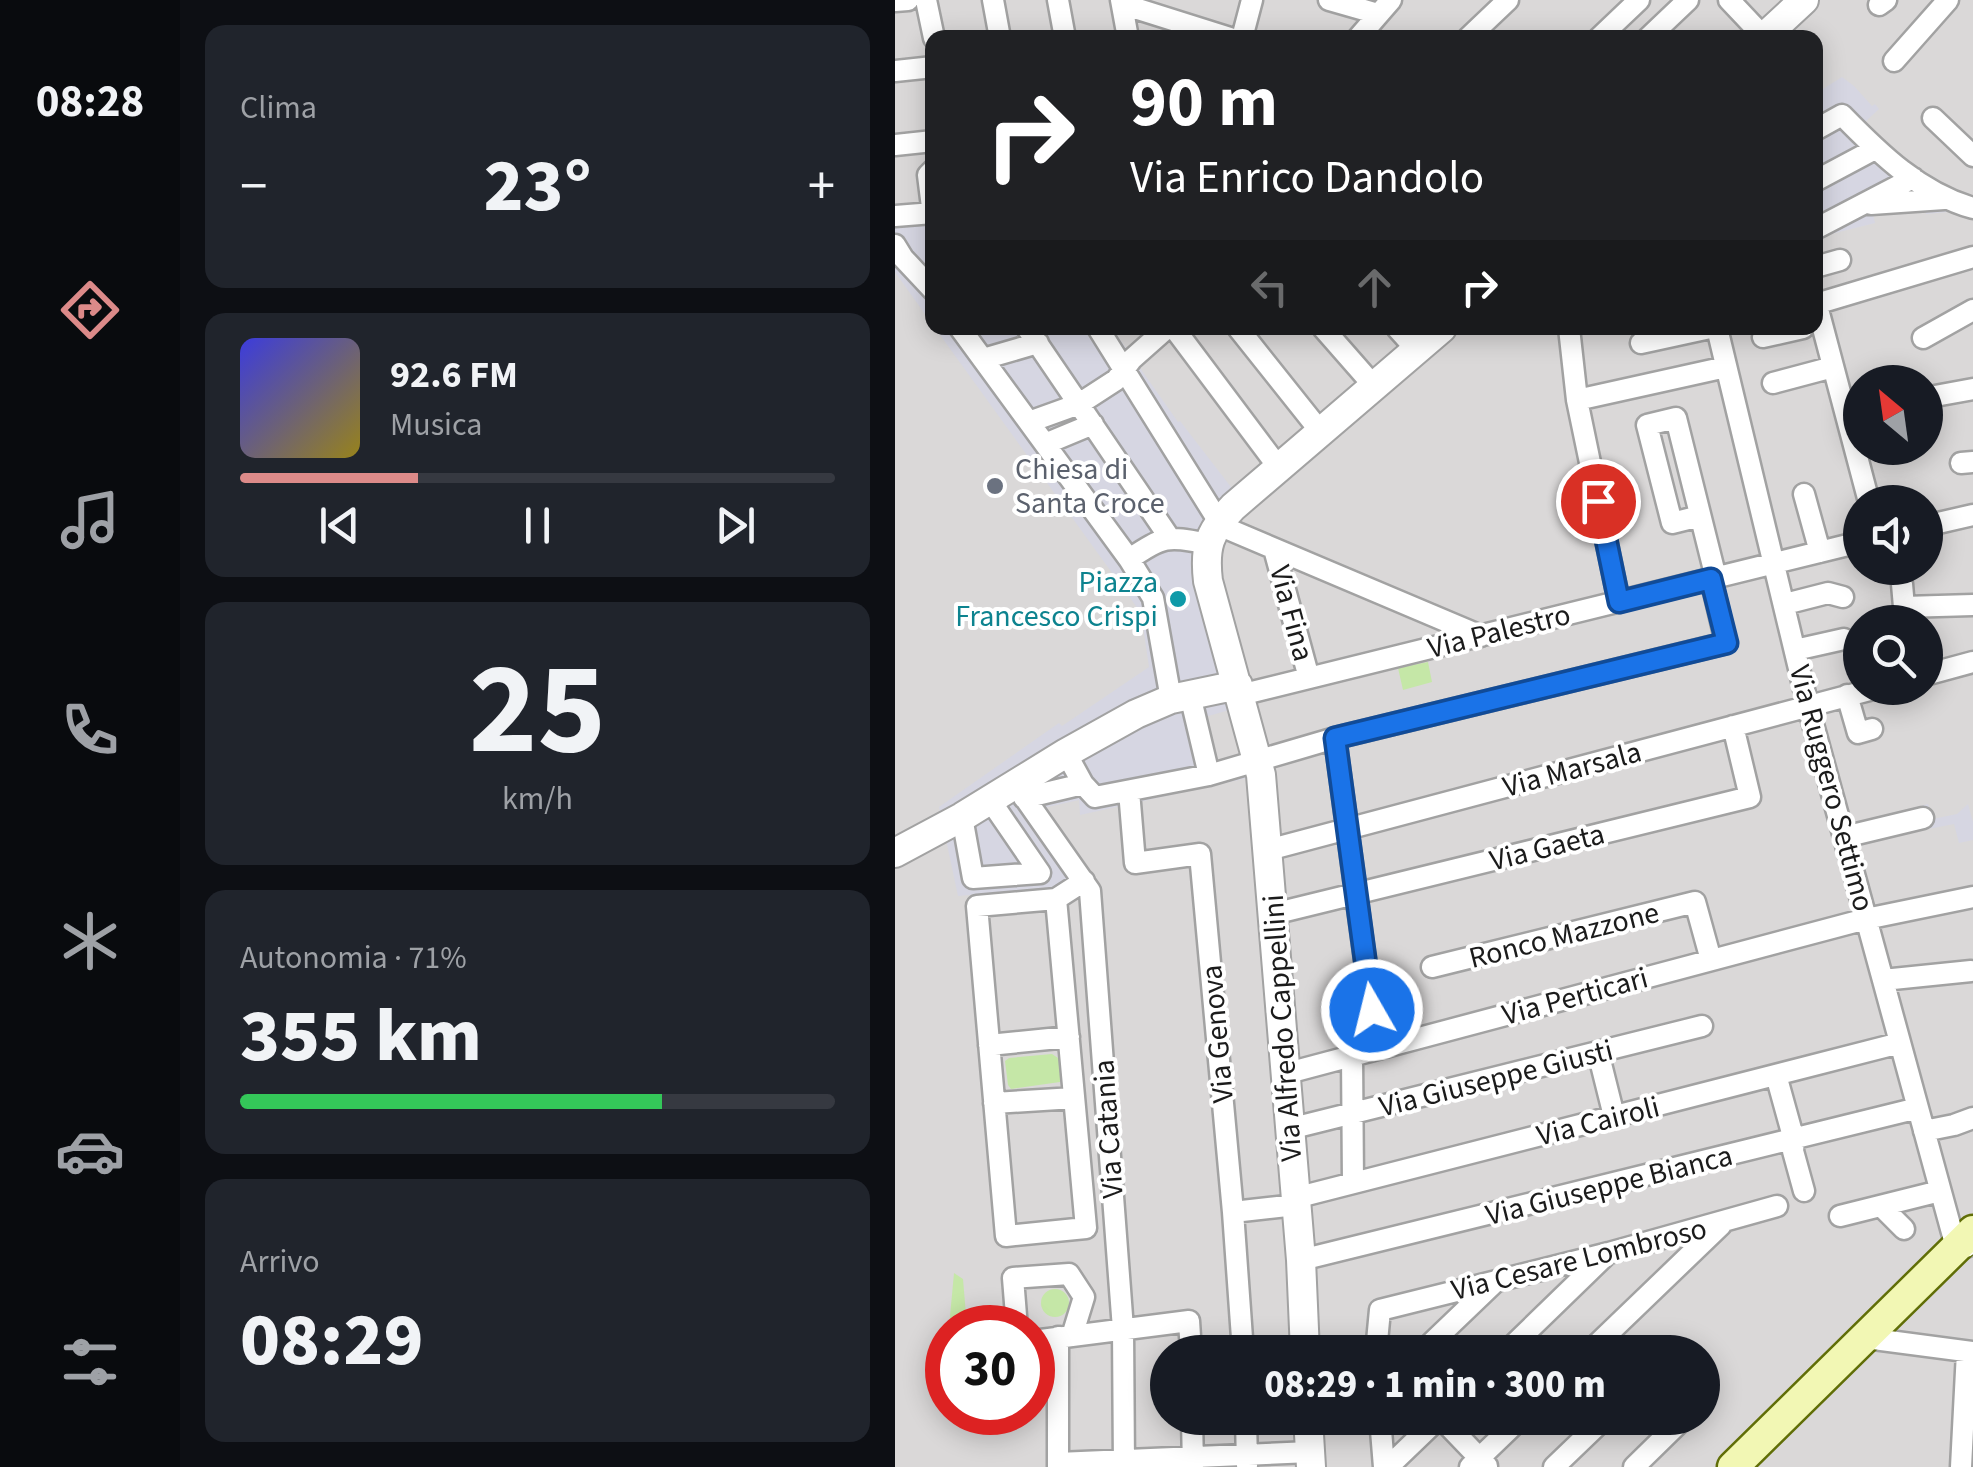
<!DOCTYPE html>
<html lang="it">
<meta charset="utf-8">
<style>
body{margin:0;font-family:"Source Sans 3",sans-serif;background:#20242c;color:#f1f3f6;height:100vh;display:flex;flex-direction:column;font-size:38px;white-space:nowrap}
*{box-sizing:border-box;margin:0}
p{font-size:32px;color:#9ea1a6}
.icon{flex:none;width:55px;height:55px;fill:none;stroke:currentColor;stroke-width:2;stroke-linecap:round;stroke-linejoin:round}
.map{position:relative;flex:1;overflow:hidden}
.details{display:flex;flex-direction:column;gap:25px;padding:25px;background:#0d0f14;width:715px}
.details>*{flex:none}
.banner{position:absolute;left:30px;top:30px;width:898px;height:305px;border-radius:20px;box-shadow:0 5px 25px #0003;background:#202124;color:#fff;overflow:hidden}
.needle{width:65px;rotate:331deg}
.buttons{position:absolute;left:948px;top:365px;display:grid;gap:20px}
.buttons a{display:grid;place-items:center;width:100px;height:100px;border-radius:50%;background:#171b24;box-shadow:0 5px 25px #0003;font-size:50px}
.speed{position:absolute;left:30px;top:1305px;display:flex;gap:20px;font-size:50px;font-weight:700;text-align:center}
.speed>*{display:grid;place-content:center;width:130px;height:130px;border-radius:50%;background:#171b24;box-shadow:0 5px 25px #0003;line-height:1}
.speed .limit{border:15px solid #d22;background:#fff;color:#111}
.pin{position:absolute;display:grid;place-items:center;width:85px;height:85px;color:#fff;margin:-42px;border:5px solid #fff;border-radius:50%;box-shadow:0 2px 10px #0007}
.me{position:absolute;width:110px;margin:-55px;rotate:352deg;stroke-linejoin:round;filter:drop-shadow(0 0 8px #0008)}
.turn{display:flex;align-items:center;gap:35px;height:210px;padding:0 40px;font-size:45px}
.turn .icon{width:130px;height:130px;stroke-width:2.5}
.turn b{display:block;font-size:70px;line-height:85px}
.lanes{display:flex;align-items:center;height:95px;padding:0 40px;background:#0003;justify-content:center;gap:50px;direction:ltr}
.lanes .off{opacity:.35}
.big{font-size:75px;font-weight:800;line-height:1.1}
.details .card{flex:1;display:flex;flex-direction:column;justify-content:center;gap:15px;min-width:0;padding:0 35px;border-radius:20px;background:#20242c}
.details .dial{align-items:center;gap:0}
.dial b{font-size:130px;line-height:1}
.song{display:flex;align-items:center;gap:30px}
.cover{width:120px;height:120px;border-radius:15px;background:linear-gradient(135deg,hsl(240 70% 55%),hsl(50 70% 35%))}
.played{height:10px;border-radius:5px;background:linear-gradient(90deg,#dc8a89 30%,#363941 30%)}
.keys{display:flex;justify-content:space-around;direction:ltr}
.heat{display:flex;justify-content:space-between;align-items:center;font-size:55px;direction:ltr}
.charge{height:15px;border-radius:8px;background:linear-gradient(90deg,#34c759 71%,#363941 0)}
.trip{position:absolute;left:255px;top:1335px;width:570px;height:100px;border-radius:50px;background:#171b24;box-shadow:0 5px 25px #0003;font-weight:800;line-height:100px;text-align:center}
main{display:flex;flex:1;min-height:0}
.menu{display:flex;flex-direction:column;width:180px;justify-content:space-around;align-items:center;background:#090b0e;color:#9ea1a6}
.menu .icon{width:70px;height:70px}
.menu .on{color:#dc8a89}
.menu b{font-size:45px;color:#f1f3f6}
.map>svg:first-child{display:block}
.residential{fill:#dad8d8;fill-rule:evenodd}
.grass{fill:#c5e7a7}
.plaza{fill:#d6d6e2}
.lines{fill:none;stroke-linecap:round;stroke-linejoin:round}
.minor-casing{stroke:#a2a2a2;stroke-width:25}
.tertiary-casing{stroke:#a2a2a2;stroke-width:32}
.secondary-casing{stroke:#606e07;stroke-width:35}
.minor{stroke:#fff;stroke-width:20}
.tertiary{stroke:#fff;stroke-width:28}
.secondary{stroke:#f2f7b4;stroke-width:30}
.route-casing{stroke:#114b97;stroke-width:25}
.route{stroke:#1a73e8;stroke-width:18}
.worship-dot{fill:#6b7280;stroke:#fff;stroke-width:4}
.culture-dot{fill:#0f9aa8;stroke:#fff;stroke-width:4}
.labels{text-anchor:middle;stroke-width:8;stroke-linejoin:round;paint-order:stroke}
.worship-label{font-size:30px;fill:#5b616d;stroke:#fff;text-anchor:start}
.culture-label{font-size:30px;fill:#0d838f;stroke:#fff;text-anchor:end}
.street-label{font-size:30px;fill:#1b1b1b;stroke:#fff}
</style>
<main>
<nav class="menu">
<b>08:28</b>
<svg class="icon on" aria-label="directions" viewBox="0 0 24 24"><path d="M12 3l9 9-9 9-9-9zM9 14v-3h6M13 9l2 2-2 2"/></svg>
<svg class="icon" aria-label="music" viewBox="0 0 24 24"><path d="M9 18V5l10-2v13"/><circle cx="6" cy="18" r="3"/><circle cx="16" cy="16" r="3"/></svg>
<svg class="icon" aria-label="phone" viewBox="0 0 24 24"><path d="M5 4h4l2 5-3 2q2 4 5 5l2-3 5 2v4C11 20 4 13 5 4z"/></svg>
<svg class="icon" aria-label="climate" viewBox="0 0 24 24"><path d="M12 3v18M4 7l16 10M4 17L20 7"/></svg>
<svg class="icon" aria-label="car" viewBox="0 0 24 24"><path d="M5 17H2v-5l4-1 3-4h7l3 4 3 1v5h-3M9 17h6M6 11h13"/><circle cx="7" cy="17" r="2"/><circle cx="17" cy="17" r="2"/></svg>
<svg class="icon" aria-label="filters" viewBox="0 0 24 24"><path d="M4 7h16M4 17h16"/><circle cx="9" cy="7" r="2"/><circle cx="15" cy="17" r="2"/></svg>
</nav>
<section class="details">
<div class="card"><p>Clima</p>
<div class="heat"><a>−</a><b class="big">23°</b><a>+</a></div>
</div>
<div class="card">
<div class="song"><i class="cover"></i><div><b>92.6 FM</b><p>Musica</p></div></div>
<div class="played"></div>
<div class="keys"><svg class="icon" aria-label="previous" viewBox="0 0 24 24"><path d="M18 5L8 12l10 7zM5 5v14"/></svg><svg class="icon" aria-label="pause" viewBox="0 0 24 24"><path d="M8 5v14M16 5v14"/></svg><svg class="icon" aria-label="next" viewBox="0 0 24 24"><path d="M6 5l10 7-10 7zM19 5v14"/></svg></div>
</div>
<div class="card dial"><b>25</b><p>km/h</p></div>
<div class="card"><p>Autonomia · 71%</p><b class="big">355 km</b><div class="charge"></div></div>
<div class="card"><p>Arrivo</p><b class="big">08:29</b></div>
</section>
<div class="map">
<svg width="1078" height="1467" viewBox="0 0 1078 1467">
<rect width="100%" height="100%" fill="#ede9e1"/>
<!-- residential -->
<path class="residential" d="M0,0H1078V1467H0ZM38,38H920V328H38ZM965,382H1030V448H965ZM965,502H1030V568H965ZM965,622H1030V688H965ZM52,1328H138V1412H52ZM272,1352H808V1418H272Z"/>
<!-- grass -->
<path class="grass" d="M533,662L537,682L508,690L503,668Z
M157,1054L166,1060L167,1078L165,1082L116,1089L113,1085L110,1061L114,1058Z
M59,1273L68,1279L72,1327H54Z
M146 1303a14 14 0 1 1 28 0a14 14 0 1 1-28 0Z"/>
<!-- plaza -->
<path class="plaza" d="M947,77L959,86L977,106L980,104L984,109L970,122L996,149L1075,210L1031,214L1030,209L998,213L997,210L978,214L980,223L920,238V94Z
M37,203V324L0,272V207Z
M40,328H217L283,422L285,421L336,487L338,507L322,560L325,583L362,702L310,717L322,761L360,750L366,775L185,815L184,800L139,810L182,873L171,883L156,888L63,896L44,807L164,723L167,726L254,667L246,613Z
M1033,804L1038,819L1062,814L1073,804L1078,822V840L1064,843L1059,824L951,845L946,827Z"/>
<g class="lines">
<defs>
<path id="minor" d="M31,0L39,38
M98,0L105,38
M163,0L170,38
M226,0L233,38
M434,0L483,14
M834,0L869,37
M0,1L13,0
M227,4L335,38
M984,5L991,0
M347,38L357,0
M463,38L496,0
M573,38L613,0
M704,38L744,0
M753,38L793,0
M999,61L1053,0
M0,71L38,67
M1038,118L1078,156
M920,130L947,115C985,154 1025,193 1078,208
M0,145L38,141
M38,170L33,175L38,215
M920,181L980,149
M976,204L1049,199
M0,216L38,213
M920,225L924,227L1018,178
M0,245L8,258L38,290
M920,267L945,260
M920,298L974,502
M921,304L1078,257
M65,328L234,559L258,598L276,699
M132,328L274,537
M203,328L324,522L333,529L586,636
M279,328L384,468
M343,328L425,431
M428,328L478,385
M502,328L521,349
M674,328L682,400L724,602
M822,328L913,706L1061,1247H1071
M868,337L908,328
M1028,338L1078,310
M746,343L815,328
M88,359L143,343
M878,383L938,367
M1040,396L1078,389
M682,400L831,367
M134,422L184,404L221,380L237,359L272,328
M150,444L198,424
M1066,463L1078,462
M909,494L925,552
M805,516L777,523L752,425L781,418L821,578
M1030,526L1078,515
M379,549L414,678
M234,559C271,535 271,536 314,544
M1007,584L1009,607L1078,605
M890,604L933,593L948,597
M900,650L949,639
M1030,675L1078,662
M295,695L314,775
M345,695L965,542
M952,695L963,733L977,729
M440,738L482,1049
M171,753L188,784L200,797L314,775L440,738L831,643L816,579
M120,784L195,891L228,1329L229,1467
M234,791L240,863L305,854L338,1212L348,1352
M129,798L188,784
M67,817L78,878L145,873L95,800
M949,837L1028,818
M373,850L982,688
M161,899L191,1228L111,1236L82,906L161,899L189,881
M378,914L855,797L838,726
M537,967L800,902L816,960
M988,980L1076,971
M94,1045L174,1037
M703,1052L719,1116
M457,1056L458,1183
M389,1074L971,919L1078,897
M881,1075L899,1140L898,1151L909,1191
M99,1103L179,1098
M394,1129L807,1026
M1029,1131L1059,1125L1078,1118
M400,1198L1005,1043
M986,1206L1009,1229
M338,1212L401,1205
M945,1216L1045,1191
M406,1260L1023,1108
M122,1328L118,1278L174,1274L189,1297L177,1336
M163,1337V1467
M971,1338L1078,1352
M138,1341L294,1321L296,1352
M481,1352L485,1310L714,1253L882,1206
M527,1352L599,1283
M611,1352L712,1254
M694,1352L826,1225
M297,1418L298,1467
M351,1418L352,1465
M485,1418L489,1467
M546,1418L592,1466
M163,1463L415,1452
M493,1467L544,1418
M575,1467L626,1418
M659,1467L710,1418
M739,1467L789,1418
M1066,1467L1072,1352"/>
<path id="tertiary" d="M868,38L909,0
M0,853L67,817L171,753L241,714L276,699L343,685
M410,1352L406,1260L366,775L313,581C309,547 314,532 338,507L547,328
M413,1418L416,1467"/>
<path id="secondary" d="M838,1467L1078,1231"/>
</defs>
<!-- minor casing -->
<use href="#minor" class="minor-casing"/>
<!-- tertiary casing -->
<use href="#tertiary" class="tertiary-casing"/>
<!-- secondary casing -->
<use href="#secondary" class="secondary-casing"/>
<!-- minor -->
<use href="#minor" class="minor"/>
<!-- tertiary -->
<use href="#tertiary" class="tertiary"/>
<!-- secondary -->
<use href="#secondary" class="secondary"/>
</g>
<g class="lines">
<defs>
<path id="route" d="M477,1010L440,738L832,643L816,579L724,602L703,501"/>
</defs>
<!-- route casing -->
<use href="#route" class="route-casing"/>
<!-- route -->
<use href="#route" class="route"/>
</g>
<!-- markers -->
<circle class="worship-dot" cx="100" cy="486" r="10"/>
<circle class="culture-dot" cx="283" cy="599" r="10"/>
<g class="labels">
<!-- worship labels -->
<g class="worship-label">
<text x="120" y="479">Chiesa di<tspan x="120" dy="34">Santa Croce</tspan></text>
</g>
<!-- culture labels -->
<g class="culture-label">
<text x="263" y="592">Piazza<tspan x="263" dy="34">Francesco Crispi</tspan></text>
</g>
<!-- street labels -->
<g class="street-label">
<text transform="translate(397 613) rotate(75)" y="10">Via Fina</text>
<text transform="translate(604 631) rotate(-14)" y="10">Via Palestro</text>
<text transform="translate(677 769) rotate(-15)" y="10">Via Marsala</text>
<text transform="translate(937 788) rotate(75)" y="10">Via Ruggero Settimo</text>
<text transform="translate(652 847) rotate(-14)" y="10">Via Gaeta</text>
<text transform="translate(669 935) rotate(-14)" y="10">Ronco Mazzone</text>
<text transform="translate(680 996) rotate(-15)" y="10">Via Perticari</text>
<text transform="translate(387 1028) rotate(-94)" y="10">Via Alfredo Cappellini</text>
<text transform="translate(322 1034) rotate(-95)" y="10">Via Genova</text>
<text transform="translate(601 1078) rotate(-14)" y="10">Via Giuseppe Giusti</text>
<text transform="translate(703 1121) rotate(-14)" y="10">Via Cairoli</text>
<text transform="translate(213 1129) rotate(-94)" y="10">Via Catania</text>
<text transform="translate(714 1185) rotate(-14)" y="10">Via Giuseppe Bianca</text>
<text transform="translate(684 1259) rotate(-14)" y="10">Via Cesare Lombroso</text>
</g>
</g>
</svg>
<div class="buttons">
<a><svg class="needle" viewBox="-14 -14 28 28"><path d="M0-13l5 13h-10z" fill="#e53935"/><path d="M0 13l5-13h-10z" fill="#9ea1a6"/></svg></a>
<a><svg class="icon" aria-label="sound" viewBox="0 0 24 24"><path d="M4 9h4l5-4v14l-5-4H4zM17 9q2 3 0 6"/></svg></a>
<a><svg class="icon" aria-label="search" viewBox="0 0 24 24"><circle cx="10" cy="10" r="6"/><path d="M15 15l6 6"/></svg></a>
</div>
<div class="speed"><div class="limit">30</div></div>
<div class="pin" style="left:703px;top:501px;background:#d93025"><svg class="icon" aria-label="arrive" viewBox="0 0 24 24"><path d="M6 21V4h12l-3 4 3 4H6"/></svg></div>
<svg class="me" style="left:477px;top:1010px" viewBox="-20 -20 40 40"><circle r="17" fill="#1a73e8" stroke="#fff" stroke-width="3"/><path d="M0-11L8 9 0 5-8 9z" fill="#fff"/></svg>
<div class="trip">08:29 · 1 min · 300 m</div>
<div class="banner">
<div class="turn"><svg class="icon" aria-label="right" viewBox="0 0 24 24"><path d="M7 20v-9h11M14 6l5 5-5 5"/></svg><div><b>90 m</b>Via Enrico Dandolo</div></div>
<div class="lanes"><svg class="icon off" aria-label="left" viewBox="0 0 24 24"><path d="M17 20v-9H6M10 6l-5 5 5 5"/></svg><svg class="icon off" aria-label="ahead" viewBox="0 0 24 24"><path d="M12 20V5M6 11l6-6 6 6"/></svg><svg class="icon" aria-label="right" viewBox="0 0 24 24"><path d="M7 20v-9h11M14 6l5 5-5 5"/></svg></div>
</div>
</div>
</main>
